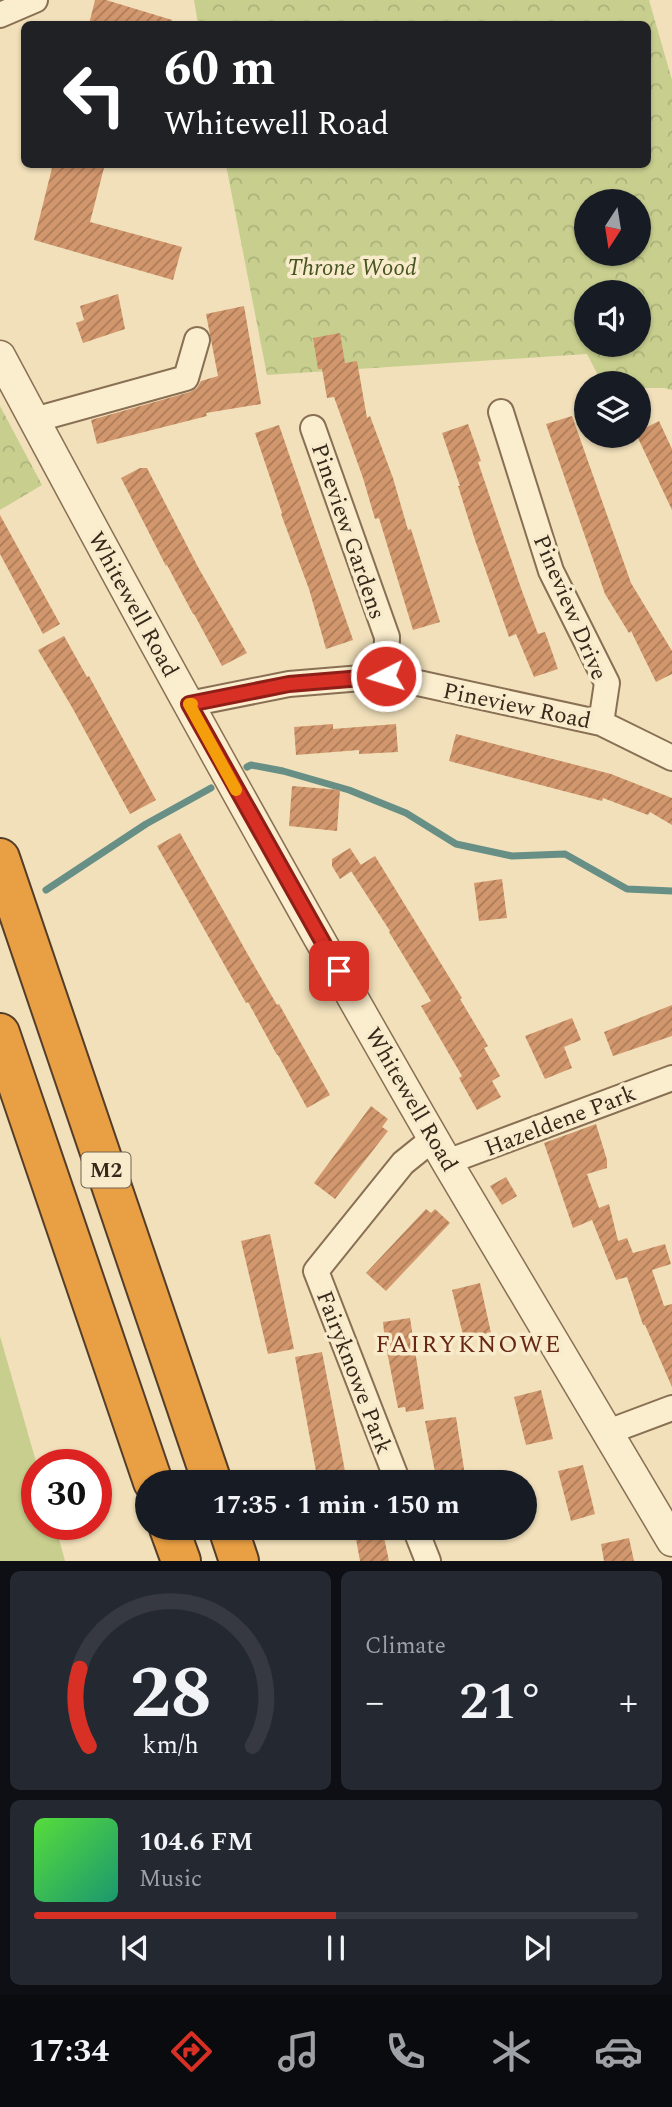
<!DOCTYPE html>
<meta charset="utf-8">
<style>
body{margin:0;font-family:Spectral,serif;background:#242831;color:#f1f3f6;height:100vh;display:flex;flex-direction:column;font-size:26px;white-space:nowrap}
*{box-sizing:border-box;margin:0}
p{font-size:23px;color:#9ea1a6}
.icon{flex:none;width:38px;height:38px;fill:none;stroke:currentColor;stroke-width:2;stroke-linecap:round;stroke-linejoin:round}
.map{position:relative;height:1561px;overflow:hidden}
.side{display:flex;flex-direction:column;gap:10px;padding:10px;background:#0d0f14;flex:1}
.side>*{flex:none}
.guide{position:absolute;left:21px;top:21px;width:630px;height:147px;border-radius:10px;box-shadow:0 2px 5px #0004;background:#202124;color:#fff;overflow:hidden}
.needle{width:46px;rotate:192deg}
.buttons{position:absolute;left:574px;top:189px;display:grid;gap:14px}
.buttons a{display:grid;place-items:center;width:77px;height:77px;border-radius:50%;background:#171b24;box-shadow:0 2px 5px #0004;font-size:35px}
.speed{position:absolute;left:21px;top:1449px;display:flex;gap:14px;font-size:35px;font-weight:700;text-align:center}
.speed>*{display:grid;place-content:center;width:91px;height:91px;border-radius:50%;background:#171b24;box-shadow:0 2px 5px #0004;line-height:1}
.speed .limit{border:10px solid #d22;background:#fff;color:#111}
.pin{position:absolute;display:grid;place-items:center;width:60px;height:60px;color:#fff;margin:-30px;border-radius:14px;box-shadow:0 4px 10px #0006}
.me{position:absolute;width:77px;margin:-38px;rotate:265deg;stroke-linejoin:round;filter:drop-shadow(0 0 5px #0008)}
.turn{display:flex;align-items:center;gap:24px;height:147px;padding:0 28px;font-size:32px}
.turn .icon{width:91px;height:91px;stroke-width:2.5}
.turn b{display:block;font-size:49px;line-height:60px}
.big{font-size:52px;font-weight:700;line-height:1.1}
.side .widget{flex:1;display:flex;flex-direction:column;justify-content:center;gap:10px;min-width:0;padding:0 24px;border-radius:10px;background:#242831}
.side .dial{align-items:center;gap:0}
.dial svg{height:182px;overflow:visible;fill:none;stroke:#363941;stroke-width:7;stroke-linecap:round;text-anchor:middle}
.dial text{fill:#f1f3f6;stroke:none}
.song{display:flex;align-items:center;gap:21px}
.cover{width:84px;height:84px;border-radius:10px;background:linear-gradient(135deg,hsl(110 70% 55%),hsl(160 70% 35%))}
.played{height:7px;border-radius:4px;background:linear-gradient(90deg,#d93025 50%,#363941 50%)}
.keys{display:flex;justify-content:space-around;direction:ltr}
.heat{display:flex;justify-content:space-between;align-items:center;font-size:38px;direction:ltr}
.side .tiles{flex:1;display:grid;gap:10px;grid-template-columns:1fr 1fr}
.widget:last-child{grid-column:span 2}
.trip{position:absolute;left:135px;top:1470px;width:402px;height:70px;border-radius:35px;background:#171b24;box-shadow:0 2px 5px #0004;font-weight:700;line-height:70px;text-align:center}
.menu{display:flex;height:112px;justify-content:space-around;align-items:center;background:#090b0e;color:#9ea1a6}
.menu .icon{width:49px;height:49px}
.menu .active{color:#d93025}
.menu b{font-size:32px;color:#f1f3f6}
.map>svg:first-child{display:block}
.forest{fill:url(#forest-crowns);fill-rule:evenodd}
.park{fill:#c8cf8e}
.lines{fill:none;stroke-linecap:round;stroke-linejoin:round}
.stream{stroke:#678f85;stroke-width:7}
.building{fill:url(#building-hatch)}
.minor-casing{stroke:#897054;stroke-width:28}
.tertiary-casing{stroke:#897054;stroke-width:33}
.motorway-casing{stroke:#553e29;stroke-width:42}
.minor{stroke:#fbeece;stroke-width:24}
.tertiary{stroke:#fbeece;stroke-width:30}
.motorway{stroke:#e99f43;stroke-width:38}
.route-casing{stroke:#8d1f18;stroke-width:18}
.route{stroke:#d93025;stroke-width:12}
.slow{stroke:#f59e0b;stroke-width:12}
.labels{text-anchor:middle;stroke-width:7;stroke-linejoin:round;paint-order:stroke}
.shield{fill:#f8ebcb;stroke:#70624f;stroke-width:2}
.shield-label{font-size:21px;font-weight:bold;fill:#36281a}
.park-label{font-size:23px;font-style:italic;fill:#47541f;stroke:#f8ebcb}
.street-label{font-size:23px;fill:#36281a;stroke:#f8ebcb}
.neighbourhood-label{font-size:24px;letter-spacing:2px;fill:#662716;stroke:#f8ebcb}
</style>
<div class="map">
<svg width="672" height="1561" viewBox="0 0 672 1561">
<defs>
<pattern id="forest-crowns" width="20" height="18" patternUnits="userSpaceOnUse" patternTransform="scale(1.75)"><rect width="20" height="18" fill="#c8cf8e"/><path d="M2 6a3 3 0 1 1 6 0M12 15a3 3 0 1 1 6 0" fill="none" stroke="#acb27a"/></pattern>
<pattern id="building-hatch" width="6" height="6" patternUnits="userSpaceOnUse" patternTransform="scale(1.75)"><rect width="6" height="6" fill="#d2976d"/><path d="M-1 1l2-2M0 6l6-6M5 7l2-2" fill="none" stroke="#ab7b59"/></pattern>
</defs>
<rect width="100%" height="100%" fill="#f1e0ba"/>
<!-- forest -->
<path class="forest" d="M194,0H649L672,80V390L664,388H639V383H602L587,354L267,375L226,165L648,164V24H198ZM586,201H639V254H586ZM586,292H639V345H586Z
M0,406L42,485L0,510Z"/>
<!-- park -->
<path class="park" d="M0,1336L37,1465V1524H55L65,1561H0Z"/>
<g class="lines">
<!-- stream -->
<path class="stream" d="M247,767L251,765L283,771L349,790L406,813L456,844L512,856L565,854L627,889L672,891
M46,890L146,824L211,788"/>
</g>
<!-- building -->
<path class="building" d="M95,0H106L172,20V24H89Z
M53,164H105L90,222L182,247L173,280L34,240Z
M118,294L125,329L83,343L76,323L84,320L80,306Z
M244,306L261,404L206,413L207,416L97,444L91,420L190,392L197,388L201,381L218,376L206,314Z
M340,333L345,363L357,361L367,418L370,416L393,478L408,530L411,529L440,622L413,630L379,518L375,519L363,478L334,397L327,398L322,369H318L313,338Z
M572,416L631,583L672,651V674L656,682L631,631L629,633L605,594L546,424Z
M659,421L672,449V510L637,436H639V431Z
M468,424L481,461L478,462L522,591L538,634L545,632L558,669L534,677L516,634L509,637L475,540L458,486H460L442,433Z
M279,425L353,640L326,649L309,589L281,514L282,513L255,433Z
M140,468H147L198,567L247,653L222,666L194,614H193L167,565L166,566L121,478Z
M0,515L60,624L43,634L0,554Z
M64,636L87,677L89,676L156,800L130,814L73,709L38,650Z
M333,724V729L396,724L398,752L359,754V750L296,755L294,727Z
M456,734L611,774L672,798V825L650,812L648,815L603,798L602,801L449,761Z
M292,786L340,790L337,831L289,826Z
M180,833L247,953L277,1005L279,1004L330,1095L307,1108L278,1055H277L248,1002L246,1003L157,846Z
M350,848L361,865L340,879L332,866V859Z
M375,856L462,998L460,999L488,1046L484,1048L500,1076L492,1081L501,1097L477,1110L459,1078L462,1076L421,1006L431,1001L389,932L390,931L351,871Z
M502,879L507,918L479,921L474,883Z
M672,1005V1036L613,1056L604,1032Z
M572,1018L581,1040L564,1047L572,1068L545,1079L525,1036Z
M371,1106L388,1119L382,1127L388,1131L335,1199L314,1183Z
M596,1124L607,1160V1168L587,1174L599,1208L609,1204L618,1241L627,1238L633,1253L665,1244L671,1264L652,1270L664,1306L672,1304V1387L645,1325H643L627,1277L616,1280L592,1220L573,1228L544,1143Z
M506,1177L517,1196L502,1205L490,1186Z
M426,1209L431,1213L435,1209L450,1223L386,1291L366,1273Z
M270,1234L294,1349L268,1354L241,1241Z
M480,1283L491,1333L464,1339L452,1290Z
M410,1318L424,1409L406,1412L405,1407L398,1408L385,1341L383,1322Z
M322,1352L339,1439L347,1482H318L295,1357Z
M541,1390L553,1439L526,1445L514,1397Z
M456,1417L466,1482H437L425,1421Z
M583,1465L595,1514L571,1521L558,1471Z
M354,1528H382L389,1561H360Z
M629,1538L634,1561H604L601,1544Z"/>
<g class="lines">
<defs>
<path id="minor" d="M0,15L35,0
M501,412L551,571L607,683L601,723
M34,420L186,378L197,340
M313,428L387,637L386,676
M189,704L289,684L386,676L601,723L672,758
M447,1162L672,1078
M608,1432L672,1408
M398,1482L316,1271L403,1163L434,1138
M415,1528L428,1561"/>
<path id="tertiary" d="M0,356C145,628 294,898 448,1164C522,1290 598,1415 672,1541"/>
<path id="motorway" d="M0,858L212,1482
M0,1033L153,1482
M169,1528L181,1561
M228,1528L239,1561"/>
</defs>
<!-- minor casing -->
<use href="#minor" class="minor-casing"/>
<!-- tertiary casing -->
<use href="#tertiary" class="tertiary-casing"/>
<!-- motorway casing -->
<use href="#motorway" class="motorway-casing"/>
<!-- minor -->
<use href="#minor" class="minor"/>
<!-- tertiary -->
<use href="#tertiary" class="tertiary"/>
<!-- motorway -->
<use href="#motorway" class="motorway"/>
</g>
<g class="lines">
<defs>
<path id="route" d="M339,971L189,704L289,684L386,676"/>
</defs>
<!-- route casing -->
<use href="#route" class="route-casing"/>
<!-- route -->
<use href="#route" class="route"/>
<!-- slow -->
<path class="slow" d="M192,704H189L236,790"/>
</g>
<g class="labels">
<!-- shield labels -->
<rect class="shield" x="81.5" y="1152.5" width="49" height="35" rx="5"/>
<g class="shield-label">
<text x="106" y="1177">M2</text>
</g>
<!-- park labels -->
<g class="park-label">
<text x="352" y="275">Throne Wood</text>
</g>
<!-- street labels -->
<g class="street-label">
<text transform="translate(349 531) rotate(71)" y="8">Pineview Gardens</text>
<text transform="translate(134 604) rotate(61)" y="8">Whitewell Road</text>
<text transform="translate(571 607) rotate(67)" y="8">Pineview Drive</text>
<text transform="translate(517 705) rotate(12)" y="8">Pineview Road</text>
<text transform="translate(412 1099) rotate(60)" y="8">Whitewell Road</text>
<text transform="translate(560 1120) rotate(-21)" y="8">Hazeldene Park</text>
<text transform="translate(355 1372) rotate(69)" y="8">Fairyknowe Park</text>
</g>
<!-- neighbourhood labels -->
<g class="neighbourhood-label">
<text x="469" y="1352">FAIRYKNOWE</text>
</g>
</g>
</svg>
<div class="buttons">
<a><svg class="needle" viewBox="-14 -14 28 28"><path d="M0-13l5 13h-10z" fill="#e53935"/><path d="M0 13l5-13h-10z" fill="#9ea1a6"/></svg></a>
<a><svg class="icon" aria-label="sound" viewBox="0 0 24 24"><path d="M4 9h4l5-4v14l-5-4H4zM17 9q2 3 0 6"/></svg></a>
<a><svg class="icon" aria-label="layers" viewBox="0 0 24 24"><path d="M12 4l9 5-9 5-9-5zM3 14l9 5 9-5"/></svg></a>
</div>
<div class="speed"><div class="limit">30</div></div>
<div class="pin" style="left:339px;top:971px;background:#d93025"><svg class="icon" aria-label="arrive" viewBox="0 0 24 24"><path d="M6 21V4h12l-3 4 3 4H6"/></svg></div>
<svg class="me" style="left:386px;top:676px" viewBox="-20 -20 40 40"><circle r="17" fill="#d93025" stroke="#fff" stroke-width="3"/><path d="M0-11L8 9 0 5-8 9z" fill="#fff"/></svg>
<div class="trip">17:35 · 1 min · 150 m</div>
<div class="guide">
<div class="turn"><svg class="icon" aria-label="left" viewBox="0 0 24 24"><path d="M17 20v-9H6M10 6l-5 5 5 5"/></svg><div><b>60 m</b>Whitewell Road</div></div>
</div>
</div>
<section class="side">
<div class="tiles">
<div class="widget dial"><svg viewBox="0 0 100 80">
<path d="M14 69A42 42 0 1 1 86 69"/>
<path d="M14 69A42 42 0 0 1 10 35" stroke="#d93025"/>
<text x="50" y="56" font-size="32" font-weight="700">28</text>
<text x="50" y="72" font-size="11">km/h</text>
</svg></div>
<div class="widget"><p>Climate</p>
<div class="heat"><a>−</a><b class="big">21°</b><a>+</a></div>
</div>
<div class="widget">
<div class="song"><i class="cover"></i><div><b>104.6 FM</b><p>Music</p></div></div>
<div class="played"></div>
<div class="keys"><svg class="icon" aria-label="previous" viewBox="0 0 24 24"><path d="M18 5L8 12l10 7zM5 5v14"/></svg><svg class="icon" aria-label="pause" viewBox="0 0 24 24"><path d="M8 5v14M16 5v14"/></svg><svg class="icon" aria-label="next" viewBox="0 0 24 24"><path d="M6 5l10 7-10 7zM19 5v14"/></svg></div>
</div>
</div>
</section>
<nav class="menu">
<b>17:34</b>
<svg class="icon active" aria-label="directions" viewBox="0 0 24 24"><path d="M12 3l9 9-9 9-9-9zM9 14v-3h6M13 9l2 2-2 2"/></svg>
<svg class="icon" aria-label="music" viewBox="0 0 24 24"><path d="M9 18V5l10-2v13"/><circle cx="6" cy="18" r="3"/><circle cx="16" cy="16" r="3"/></svg>
<svg class="icon" aria-label="phone" viewBox="0 0 24 24"><path d="M5 4h4l2 5-3 2q2 4 5 5l2-3 5 2v4C11 20 4 13 5 4z"/></svg>
<svg class="icon" aria-label="climate" viewBox="0 0 24 24"><path d="M12 3v18M4 7l16 10M4 17L20 7"/></svg>
<svg class="icon" aria-label="car" viewBox="0 0 24 24"><path d="M5 17H2v-5l4-1 3-4h7l3 4 3 1v5h-3M9 17h6M6 11h13"/><circle cx="7" cy="17" r="2"/><circle cx="17" cy="17" r="2"/></svg>
</nav>
